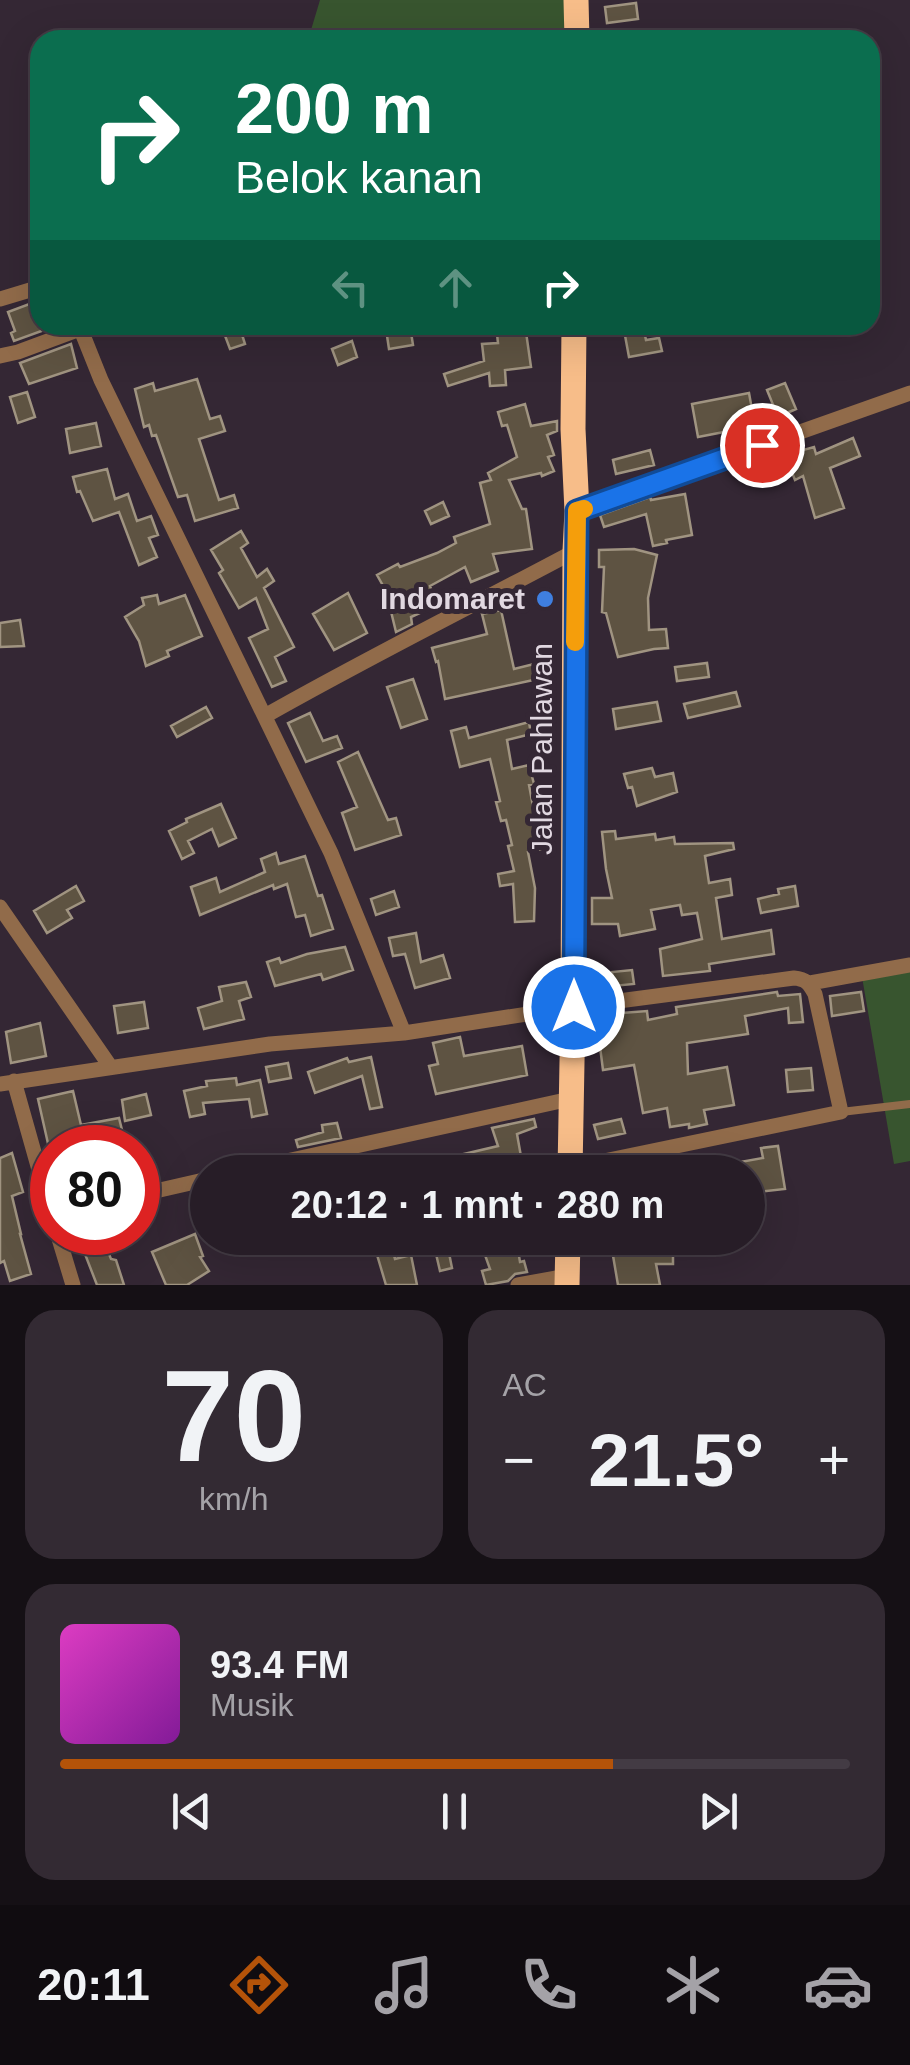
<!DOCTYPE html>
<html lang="id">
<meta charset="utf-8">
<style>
body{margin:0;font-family:Helvetica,sans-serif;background:#332a33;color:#f1f3f6;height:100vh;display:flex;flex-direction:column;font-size:38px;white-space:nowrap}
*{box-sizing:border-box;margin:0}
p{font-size:32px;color:#a4a2a7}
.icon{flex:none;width:55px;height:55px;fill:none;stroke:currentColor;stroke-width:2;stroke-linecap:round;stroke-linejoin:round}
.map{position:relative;height:1285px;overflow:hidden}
.side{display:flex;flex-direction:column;gap:25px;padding:25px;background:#151015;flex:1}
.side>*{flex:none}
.banner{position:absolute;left:30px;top:30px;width:850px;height:305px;border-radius:30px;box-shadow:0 10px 40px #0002,0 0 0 2px #433b44;background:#0b6e4f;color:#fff;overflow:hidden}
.speed{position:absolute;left:30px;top:1125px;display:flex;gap:20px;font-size:50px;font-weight:700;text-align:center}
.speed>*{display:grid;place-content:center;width:130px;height:130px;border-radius:50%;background:#271d27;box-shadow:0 10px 40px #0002,0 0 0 2px #433b44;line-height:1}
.speed .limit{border:15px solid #d22;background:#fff;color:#111}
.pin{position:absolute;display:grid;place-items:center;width:85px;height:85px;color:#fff;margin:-42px;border:5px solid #fff;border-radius:50%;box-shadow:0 2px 10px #0007}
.me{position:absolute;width:110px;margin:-55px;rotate:0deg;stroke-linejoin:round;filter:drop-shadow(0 0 8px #0008)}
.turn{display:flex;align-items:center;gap:35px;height:210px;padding:0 40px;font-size:45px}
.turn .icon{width:130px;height:130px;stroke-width:2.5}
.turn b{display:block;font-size:70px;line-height:85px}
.lanes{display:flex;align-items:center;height:95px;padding:0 40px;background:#0003;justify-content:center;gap:50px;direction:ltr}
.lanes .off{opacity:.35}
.big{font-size:75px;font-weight:700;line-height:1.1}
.side .widget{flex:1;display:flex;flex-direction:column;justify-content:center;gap:15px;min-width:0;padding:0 35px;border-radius:30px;background:#332a33}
.side .dial{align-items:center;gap:0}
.dial b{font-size:130px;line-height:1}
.song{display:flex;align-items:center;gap:30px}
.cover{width:120px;height:120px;border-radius:15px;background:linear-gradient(135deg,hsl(310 70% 55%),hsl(290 70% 35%))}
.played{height:10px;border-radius:5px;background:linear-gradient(90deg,#b45309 70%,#433b44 70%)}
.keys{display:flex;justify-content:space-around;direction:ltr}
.heat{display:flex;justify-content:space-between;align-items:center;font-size:55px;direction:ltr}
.side .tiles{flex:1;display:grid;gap:25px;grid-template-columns:1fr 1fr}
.widget:last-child{grid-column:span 2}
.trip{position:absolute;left:190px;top:1155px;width:575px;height:100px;border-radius:50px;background:#271d27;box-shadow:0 10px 40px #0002,0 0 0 2px #433b44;font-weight:700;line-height:100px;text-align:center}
.tabs{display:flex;height:160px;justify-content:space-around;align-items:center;background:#100c10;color:#a4a2a7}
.tabs .icon{width:70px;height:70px}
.tabs .active{color:#b45309}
.tabs b{font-size:45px;color:#f1f3f6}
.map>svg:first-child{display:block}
.green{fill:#38552f}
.building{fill:#5e5342;stroke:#a09481;stroke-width:2.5}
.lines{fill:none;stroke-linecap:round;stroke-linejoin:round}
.service{stroke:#916b4a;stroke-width:8}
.minor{stroke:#916b4a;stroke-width:15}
.trunk{stroke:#f7bd89;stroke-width:25}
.route-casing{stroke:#114b97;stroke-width:25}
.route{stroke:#1a73e8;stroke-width:18}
.slow{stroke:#f59e0b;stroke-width:18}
.shop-dot{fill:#3f7fe0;stroke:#342734;stroke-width:4}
.labels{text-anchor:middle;stroke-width:10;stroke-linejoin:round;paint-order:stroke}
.poi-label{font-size:30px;font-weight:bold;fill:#e1d8e1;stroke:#342734;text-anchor:end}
.street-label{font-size:30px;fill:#e1d8e1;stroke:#342734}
</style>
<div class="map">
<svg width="910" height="1285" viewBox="0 0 910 1285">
<rect width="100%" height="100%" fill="#342734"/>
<!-- green -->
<path class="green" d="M320,0H565L564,40H308Z
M910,963V1161L894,1164L861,971Z"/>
<!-- building -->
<path class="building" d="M636,3L638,19L607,23L605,7Z
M40,300V325H58L14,341L11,333L15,331L8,312Z
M221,325H239L245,344L230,349Z
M496,325H525L531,367L505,370L506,385L490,386L489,373L448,386L444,374L484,361L482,344L498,343Z
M410,326L413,345L389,349L386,329Z
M643,326L646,340L659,338L662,351L629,357L624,330Z
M352,341L357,357L338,365L332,349Z
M71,344L77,368L29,384L20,363Z
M197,379L210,419L220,416L225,431L199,439L219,500L234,495L238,508L195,521L187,495L178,497L156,435L152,436L149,425L144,427L135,389L153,383L155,391Z
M785,383L796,409L778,417L767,390Z
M27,392L35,417L18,423L10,397Z
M749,393L755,426L698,437L692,404Z
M525,404L531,426L557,421V431L547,435L554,455L548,457L554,471L542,476L541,473L509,480L522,509H526L532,549L493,554L498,571L471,582L465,567L430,586L437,605L411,617L412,624L396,632L386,591L377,575L398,564L400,567L437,553L456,543L454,537L490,524L480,483L491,480L488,473L517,457L507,425L502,426L498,412Z
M96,423L101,446L70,453L66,429Z
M853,438L860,456L830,468L844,508L815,518L803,476L795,480L785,455L814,447L816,454Z
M650,450L654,465L616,474L613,460Z
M107,469L115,499L128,494L137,521L151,516L158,535L149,538L157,557L139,565L119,512L93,521L80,491L77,492L73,477Z
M685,494L692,535L666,540L667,543L653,546L646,514L604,527L600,515L650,497L651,500Z
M443,502L449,516L431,524L425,511Z
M241,531L248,543L241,548L257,577L267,569L274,581L264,588L294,647L275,657L286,681L272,687L249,638L268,629L256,598L239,608L219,573L223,570L211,550Z
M634,549L657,555L648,598L649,630L666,629L668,648L654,649L618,657L606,613L602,612L604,567H599V550Z
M348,593L367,633L334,650L313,614Z
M157,595L159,604L185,595L202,636L167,651L169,656L146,666L139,641L125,617L144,605L142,598Z
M501,610L514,669L534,664L538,679L445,699L438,661L436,662L432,648L487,634L482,614Z
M20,620L24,646L0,647V623Z
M707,663L709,677L677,681L675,667Z
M413,679L427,719L401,728L387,687Z
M736,692L740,706L688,718L684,704Z
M657,702L661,721L616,729L613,709Z
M206,707L212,718L177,737L171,726Z
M310,713L323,741L337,736L342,748L306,762L288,723Z
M529,722L531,734L507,740L512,769L529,765L534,784L529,785L541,849L528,852L535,888L534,921L515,922L513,884L500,886L498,874L514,871L508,846L512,845L506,820L501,821L496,802L500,801L490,759L460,767L451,731L466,727L469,738Z
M358,752L388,820L396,818L401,835L355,850L342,813L357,807L338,762Z
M652,768L655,777L673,773L677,792L637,806L632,787L628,788L624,774Z
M221,804L236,838L219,846L212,829L188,841L194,853L182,859L169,831L187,822L186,819Z
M615,831L616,839L655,834L656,840L674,837L675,844L733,843L734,849L705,856L709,883L730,879L732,895L716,898L722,939L771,930L774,954L709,964L710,971L663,976L660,949L702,939L697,913L682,915L680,905L651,910L655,929L620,936L618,924H592V898H612L606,869L602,832Z
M276,853L279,864L305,856L318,896L322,895L333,929L311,936L305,915L296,917L287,884L274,889L273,885L200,915L191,887L216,878L220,892L265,872L261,859Z
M76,886L84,901L67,910L72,918L47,933L34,911Z
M795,886L798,906L761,913L758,899L779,894L778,889Z
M394,891L399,907L376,915L371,899Z
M416,933L421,962L443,955L450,978L415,988L405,954L393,956L389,938Z
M345,947L353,970L323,980L321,974L275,986L267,962L279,958L281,963L307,954Z
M632,970L634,984L613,986L612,972Z
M246,982L251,997L239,1001L244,1019L204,1029L198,1008L222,1001L219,987Z
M777,992L778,996L800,994L803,1022L789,1023L788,1008L745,1016L748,1034L687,1043L688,1074L727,1067L734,1105L704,1110L707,1124L689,1128V1124L670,1127L667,1108L643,1113L634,1065L603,1070L599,1039L610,1037L609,1014L647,1011L648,1020L677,1014L676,1007Z
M861,992L864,1011L832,1016L830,996Z
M144,1002L148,1028L118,1033L114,1006Z
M40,1023L46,1056L11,1063L6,1032Z
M460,1037L464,1056L522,1046L527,1075L436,1094L429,1066L438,1064L433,1043Z
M371,1057L382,1107L370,1109L362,1076L315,1093L308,1072L347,1058L349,1062Z
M288,1063L291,1078L269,1082L266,1067Z
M811,1068L813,1090L788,1092L786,1070Z
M236,1078L237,1085L260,1080L267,1114L252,1117L249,1099L203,1103L205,1114L190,1117L184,1091L207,1086L206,1081Z
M73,1091L81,1125L119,1118L122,1130L83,1137L85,1148H49L38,1099Z
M146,1094L151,1115L125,1121L122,1100Z
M534,1119L536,1127L517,1134L522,1162L505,1166L504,1161L476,1172H468L464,1154L498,1146L492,1128Z
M621,1119L625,1133L598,1139L594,1125Z
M337,1123L341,1138L298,1147L296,1140L323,1132L322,1125Z
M778,1146L785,1189L748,1193V1172H719L718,1166L763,1158L761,1148Z
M12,1153L23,1192L12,1196L21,1234H20L31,1274L10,1281L4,1261L0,1263V1158Z
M347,1159L350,1170L331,1172L328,1164Z
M86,1232H100L111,1259L116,1260L124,1285H97L78,1236Z
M195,1234L203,1256L200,1257L209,1271L187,1285H166L152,1252Z
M446,1238L452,1268L440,1271L433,1241Z
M479,1238H516L520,1262L524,1261L527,1272L515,1274L508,1281L486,1285L482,1271L490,1269Z
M610,1238H666L668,1246H673V1264H656L660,1285H618Z
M391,1244L395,1259L411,1255L417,1285H386L375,1248Z"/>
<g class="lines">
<!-- service -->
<path class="service" d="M841,1112L910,1104"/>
<!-- minor -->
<path class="minor" d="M0,299L40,287
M79,325L101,380L331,853L404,1033
M0,356L18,352L80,329
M577,511L910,393
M265,716C367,658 472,606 575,551
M0,907L110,1066
M810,983L910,965
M14,1081L52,1216
M0,1084L270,1044L404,1033L573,1007L794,978C806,979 809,983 815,994L841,1112L570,1168
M237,1172L570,1099
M138,1195L208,1179
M57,1232L73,1285
M518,1285L567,1276"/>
<!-- trunk -->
<path class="trunk" d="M576,0L577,40
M570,1172L573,1007L575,551L577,511L573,429L574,325
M567,1285L568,1238"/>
</g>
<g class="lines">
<defs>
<path id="route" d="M574,1007L577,511L762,445"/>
</defs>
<!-- route casing -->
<use href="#route" class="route-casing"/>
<!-- route -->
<use href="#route" class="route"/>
<!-- slow -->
<path class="slow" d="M575,642L577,511L584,509"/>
</g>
<!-- markers -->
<circle class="shop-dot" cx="545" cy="599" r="10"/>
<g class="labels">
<!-- poi labels -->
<g class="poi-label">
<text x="525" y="609">Indomaret</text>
</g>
<!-- street labels -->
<g class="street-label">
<text transform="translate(542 749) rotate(-90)" y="10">Jalan Pahlawan</text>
</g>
</g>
</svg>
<div class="speed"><div class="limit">80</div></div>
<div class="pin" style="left:762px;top:445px;background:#d93025"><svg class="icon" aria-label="arrive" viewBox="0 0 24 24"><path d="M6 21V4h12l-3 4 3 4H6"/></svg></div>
<svg class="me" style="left:574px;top:1007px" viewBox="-20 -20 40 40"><circle r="17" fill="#1a73e8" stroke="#fff" stroke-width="3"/><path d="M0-11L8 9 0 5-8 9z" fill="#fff"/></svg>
<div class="trip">20:12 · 1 mnt · 280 m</div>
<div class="banner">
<div class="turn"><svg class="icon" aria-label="right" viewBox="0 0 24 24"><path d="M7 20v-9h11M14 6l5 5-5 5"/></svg><div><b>200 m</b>Belok kanan</div></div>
<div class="lanes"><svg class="icon off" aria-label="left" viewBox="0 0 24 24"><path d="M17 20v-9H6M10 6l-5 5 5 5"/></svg><svg class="icon off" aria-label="ahead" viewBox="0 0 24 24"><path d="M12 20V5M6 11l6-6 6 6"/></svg><svg class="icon" aria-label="right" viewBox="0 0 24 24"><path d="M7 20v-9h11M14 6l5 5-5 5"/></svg></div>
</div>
</div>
<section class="side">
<div class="tiles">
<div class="widget dial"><b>70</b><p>km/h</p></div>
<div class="widget"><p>AC</p>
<div class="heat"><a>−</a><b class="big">21.5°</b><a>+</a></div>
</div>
<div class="widget">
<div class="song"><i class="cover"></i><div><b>93.4 FM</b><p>Musik</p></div></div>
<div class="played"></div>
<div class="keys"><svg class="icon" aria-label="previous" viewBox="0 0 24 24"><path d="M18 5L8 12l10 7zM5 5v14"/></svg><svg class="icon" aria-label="pause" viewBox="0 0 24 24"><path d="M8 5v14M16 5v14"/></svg><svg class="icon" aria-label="next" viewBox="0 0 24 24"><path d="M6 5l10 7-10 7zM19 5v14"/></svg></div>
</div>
</div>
</section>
<nav class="tabs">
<b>20:11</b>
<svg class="icon active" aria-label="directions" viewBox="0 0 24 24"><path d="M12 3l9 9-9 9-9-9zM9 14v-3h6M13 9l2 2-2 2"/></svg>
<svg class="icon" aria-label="music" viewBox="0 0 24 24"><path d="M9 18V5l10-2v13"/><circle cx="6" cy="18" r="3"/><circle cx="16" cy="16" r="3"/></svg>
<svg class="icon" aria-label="phone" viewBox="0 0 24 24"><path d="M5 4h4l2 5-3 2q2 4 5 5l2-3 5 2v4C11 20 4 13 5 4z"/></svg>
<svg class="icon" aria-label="climate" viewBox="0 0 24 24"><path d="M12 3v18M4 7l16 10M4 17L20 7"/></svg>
<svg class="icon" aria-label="car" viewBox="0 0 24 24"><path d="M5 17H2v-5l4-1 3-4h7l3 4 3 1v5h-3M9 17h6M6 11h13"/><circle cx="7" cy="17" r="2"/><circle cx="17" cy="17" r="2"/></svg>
</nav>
